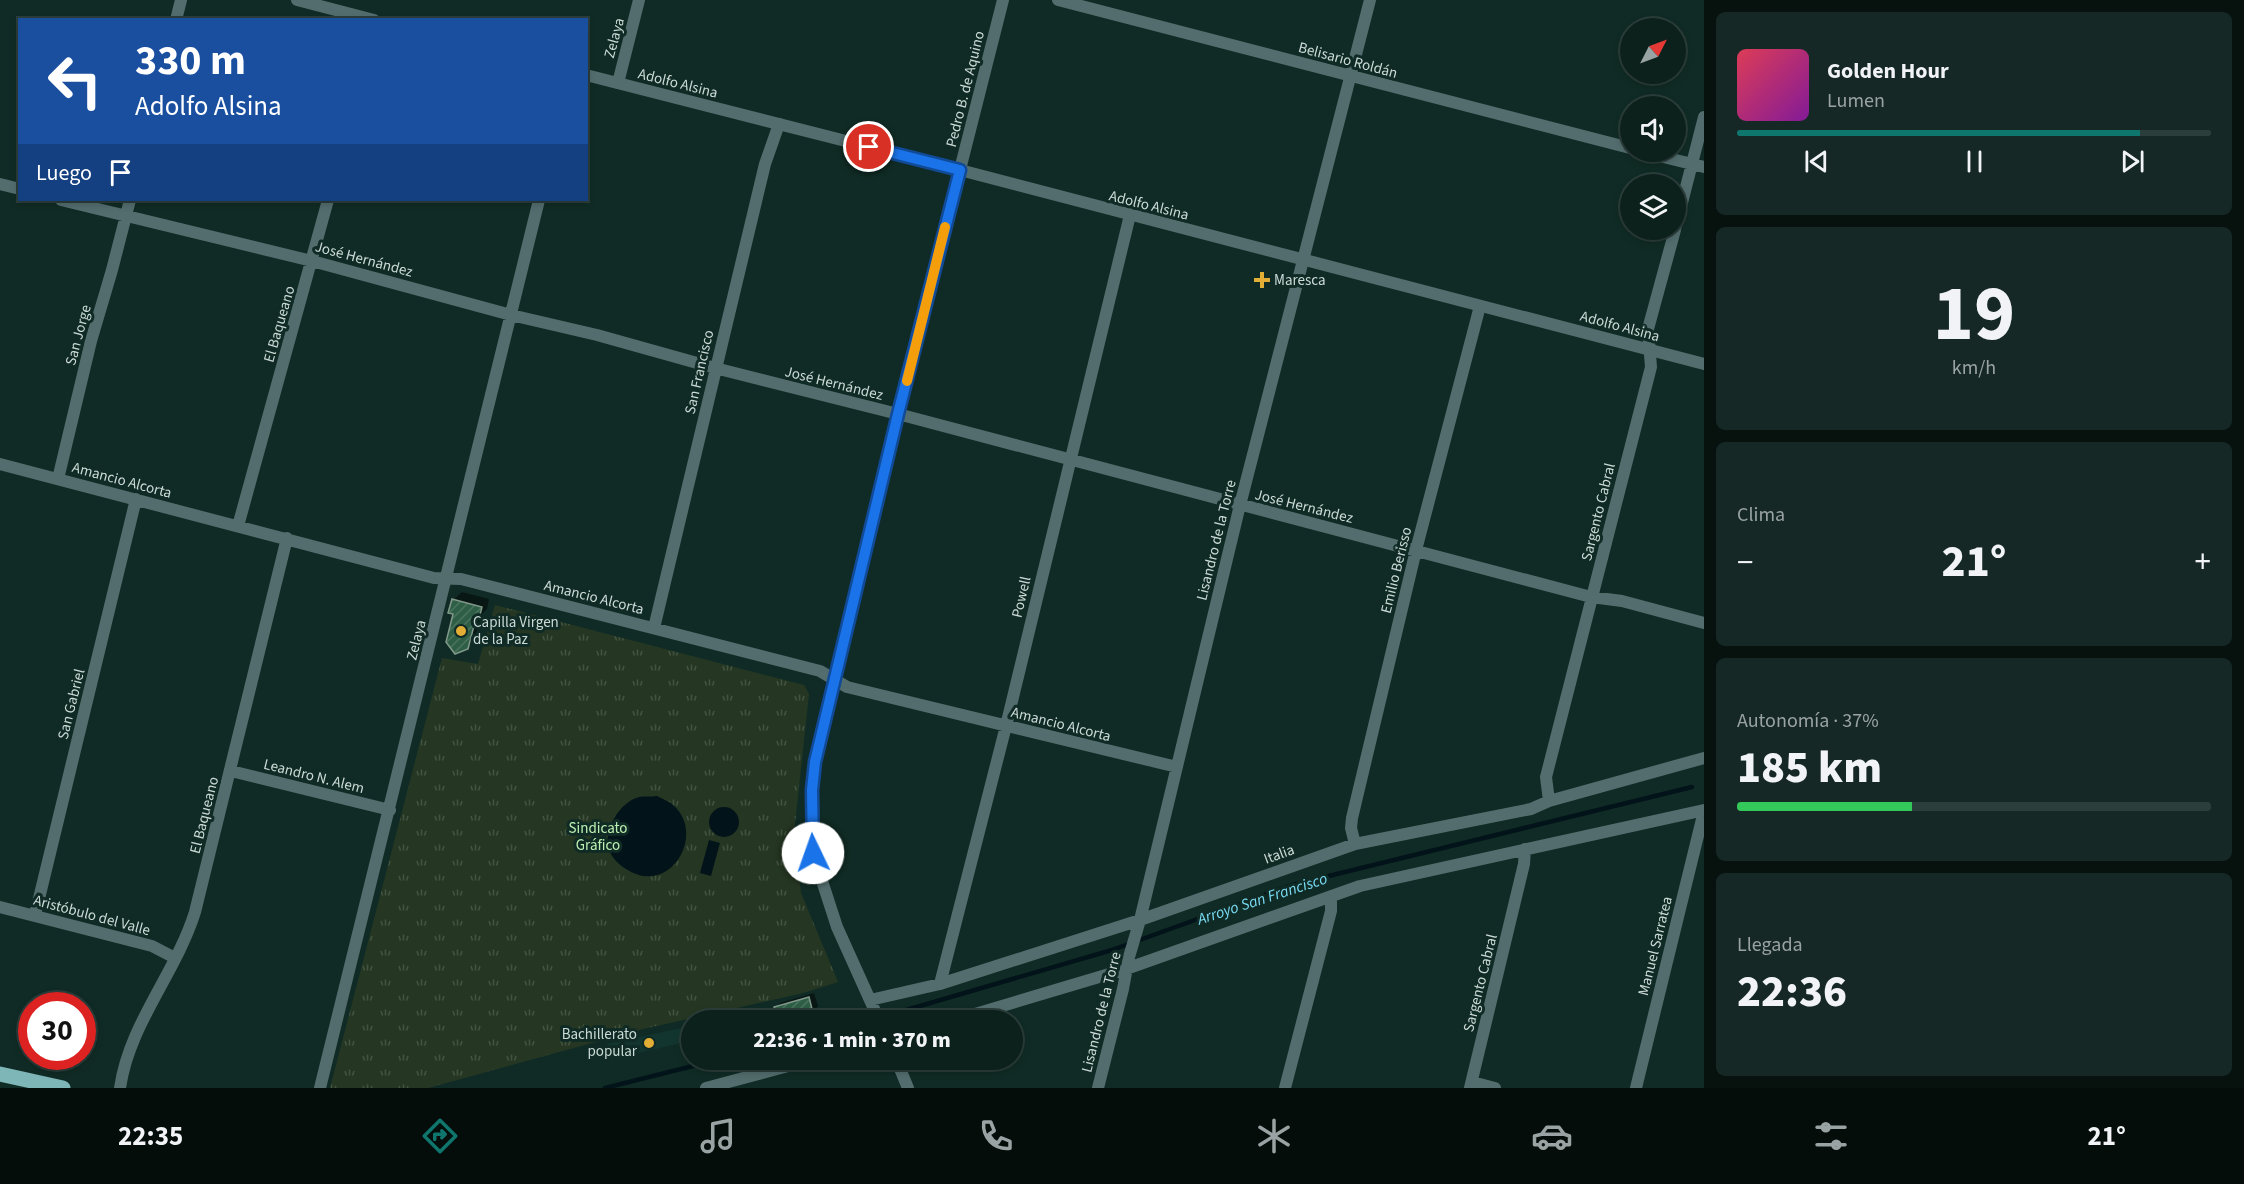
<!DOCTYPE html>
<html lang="es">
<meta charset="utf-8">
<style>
body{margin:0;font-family:"Source Sans 3",sans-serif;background:#152825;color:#f1f3f6;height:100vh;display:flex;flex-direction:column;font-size:22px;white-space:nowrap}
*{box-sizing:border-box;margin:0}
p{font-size:20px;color:#9aa3a3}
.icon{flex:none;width:33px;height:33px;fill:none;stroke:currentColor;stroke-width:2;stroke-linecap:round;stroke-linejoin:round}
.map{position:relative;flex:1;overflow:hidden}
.details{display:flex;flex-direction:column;gap:12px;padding:12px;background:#07120f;width:540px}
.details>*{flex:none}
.top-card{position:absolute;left:18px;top:18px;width:570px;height:183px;border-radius:0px;box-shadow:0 3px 9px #0003,0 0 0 2px #2c3e3b;background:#1a4fa0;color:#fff;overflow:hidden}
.needle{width:39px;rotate:48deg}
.buttons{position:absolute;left:1620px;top:18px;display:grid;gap:12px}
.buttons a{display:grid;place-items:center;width:66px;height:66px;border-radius:50%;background:#0c201c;box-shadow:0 3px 9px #0003,0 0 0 2px #2c3e3b;font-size:30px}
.speed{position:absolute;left:18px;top:992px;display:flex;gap:12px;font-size:30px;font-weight:700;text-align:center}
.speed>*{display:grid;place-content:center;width:78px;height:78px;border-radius:50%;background:#0c201c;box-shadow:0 3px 9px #0003,0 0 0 2px #2c3e3b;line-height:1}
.speed .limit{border:9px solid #d22;background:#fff;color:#111}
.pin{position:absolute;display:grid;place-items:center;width:51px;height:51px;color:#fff;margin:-26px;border:3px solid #fff;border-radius:50%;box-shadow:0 2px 6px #0007}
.me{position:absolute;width:66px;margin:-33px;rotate:357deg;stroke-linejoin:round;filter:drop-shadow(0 0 4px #0008)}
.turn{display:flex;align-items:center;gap:21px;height:126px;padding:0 18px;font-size:27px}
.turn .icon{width:78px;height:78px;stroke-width:2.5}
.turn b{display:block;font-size:42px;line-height:51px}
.then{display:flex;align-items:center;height:57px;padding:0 18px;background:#0003;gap:12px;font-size:22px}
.big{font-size:45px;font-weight:800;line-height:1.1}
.details .tile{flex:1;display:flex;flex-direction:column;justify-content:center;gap:9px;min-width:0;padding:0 21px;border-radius:9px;background:#152825}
.details .dial{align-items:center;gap:0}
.dial b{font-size:78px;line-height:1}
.song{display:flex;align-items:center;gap:18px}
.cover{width:72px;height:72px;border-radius:9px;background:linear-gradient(135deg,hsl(350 70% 55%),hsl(290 70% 35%))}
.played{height:6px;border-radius:3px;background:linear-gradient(90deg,#0f766e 85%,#2c3e3b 85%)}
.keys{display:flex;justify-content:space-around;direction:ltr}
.heat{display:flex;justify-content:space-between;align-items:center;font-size:33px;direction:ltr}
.charge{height:9px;border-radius:4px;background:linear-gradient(90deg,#34c759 37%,#2c3e3b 0)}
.trip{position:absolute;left:681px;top:1010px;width:342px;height:60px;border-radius:30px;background:#0c201c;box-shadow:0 3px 9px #0003,0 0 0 2px #2c3e3b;font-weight:800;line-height:60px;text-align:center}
.tab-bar{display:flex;height:96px;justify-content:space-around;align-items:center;background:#050d0b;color:#9aa3a3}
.tab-bar .icon{width:42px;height:42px}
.tab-bar .on{color:#0f766e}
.tab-bar b{font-size:27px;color:#f1f3f6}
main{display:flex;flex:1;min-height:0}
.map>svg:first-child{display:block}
.built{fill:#12362f}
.park{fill:url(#park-tufts)}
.water{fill:#021419}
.shadow{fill:#0007}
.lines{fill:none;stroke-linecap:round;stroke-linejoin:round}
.stream{stroke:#021419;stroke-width:4.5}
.building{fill:url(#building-hatch);stroke:#81988a;stroke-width:1.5}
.minor{stroke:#536d6e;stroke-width:12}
.tertiary{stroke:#536d6e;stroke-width:12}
.primary{stroke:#7eb6b7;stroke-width:15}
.route-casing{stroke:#114b97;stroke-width:15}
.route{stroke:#1a73e8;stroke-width:10}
.slow{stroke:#f59e0b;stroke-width:10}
.poi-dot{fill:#e3ae35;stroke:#102b25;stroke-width:2}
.labels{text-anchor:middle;stroke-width:6;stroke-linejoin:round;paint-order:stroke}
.street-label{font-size:15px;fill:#cbdad6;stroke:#102b25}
.poi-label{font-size:15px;fill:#cbdad6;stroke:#102b25;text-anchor:start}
.park-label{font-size:15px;fill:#bcf0b2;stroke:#102b25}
.water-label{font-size:16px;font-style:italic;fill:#79dbf4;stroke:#102b25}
</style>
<main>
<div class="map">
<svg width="1704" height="1088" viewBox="0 0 1704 1088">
<defs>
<pattern id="park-tufts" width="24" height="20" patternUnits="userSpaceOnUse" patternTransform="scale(1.5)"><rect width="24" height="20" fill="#253722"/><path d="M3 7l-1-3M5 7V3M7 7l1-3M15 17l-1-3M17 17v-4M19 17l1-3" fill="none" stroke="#435341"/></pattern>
<pattern id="building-hatch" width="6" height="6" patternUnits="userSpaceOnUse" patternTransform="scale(1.5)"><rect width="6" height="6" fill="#2e5e45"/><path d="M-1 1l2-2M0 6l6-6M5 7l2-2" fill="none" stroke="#4b745f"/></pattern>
</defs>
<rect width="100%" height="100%" fill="#102b25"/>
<!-- built -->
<path class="built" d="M691,1026V1041L611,1059L607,1044Z"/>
<!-- park -->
<path class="park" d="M495,605L804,685L809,694L794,833L801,893L838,982L803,993L643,1029L428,1088H330L442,658L478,664Z"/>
<!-- water -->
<path class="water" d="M657,796C662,799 669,801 673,805C707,834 670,898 626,869C619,865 611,857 609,849C603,829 620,802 639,797C644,796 651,797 657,796Z
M709 822a15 15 0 1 1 30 0a15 15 0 1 1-30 0Z
M709,840L720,843L711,876L700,873Z"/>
<!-- shadow -->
<path class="shadow" d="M462,592L489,599L487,609L482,614L476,639L467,647L454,613L453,600Z
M814,993L818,1006L813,1012L779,1020L775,1008L780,1003Z"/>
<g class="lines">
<!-- stream -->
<path class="stream" d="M879,1018L1112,950L1292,885L1692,787
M605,1088L721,1059"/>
</g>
<!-- building -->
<path class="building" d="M452,599L482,607L479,619L476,618L468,649L455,654L446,642L453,614L448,613Z
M809,997L813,1013L789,1020H777L774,1007Z"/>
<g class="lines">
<!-- minor -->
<path class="minor" d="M1058,0L1630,148
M176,20L181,0
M618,83L639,0
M1643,152L1704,167
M0,184L20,189
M61,200L312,261L511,315L597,335L715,368L898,414L1591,597L1622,601L1704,623
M1676,226L1704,117
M0,464L434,578L461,579L820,671L847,687L1177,767
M58,479L91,341L112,270L130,200
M238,526L328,200
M654,628L765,164L779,124
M231,771L390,810
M1549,801L1546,777L1651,367L1648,329L1675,230
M1355,844L1351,828L1352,818L1416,550L1480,306
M0,907L152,946L175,958
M35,915L136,499
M940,984L1006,726L1130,215
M870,1000L940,984L1140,920L1355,844L1531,809L1549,801L1704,758
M879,1020L837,927L813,853L812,790L815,762L898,414L1003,0
M955,1020L1126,969L1360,886L1704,810
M896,1059L908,1088
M1472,1082L1495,1088
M120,1088C129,1024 176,973 195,912L287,538
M320,1088L539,200
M706,1088L814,1059
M1098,1088L1123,989L1129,957L1140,920L1240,505L1370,0
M1285,1088L1331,911V896
M1470,1088L1524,864L1525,849
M1636,1088L1704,811"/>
<!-- tertiary -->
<path class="tertiary" d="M297,0L374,20
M586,75L960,170L1704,364"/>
<!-- primary -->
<path class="primary" d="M0,1074L63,1088"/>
</g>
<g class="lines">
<defs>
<path id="route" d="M813,853L812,790L815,762L898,414L960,170L869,147"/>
</defs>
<!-- route casing -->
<use href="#route" class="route-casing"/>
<!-- route -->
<use href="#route" class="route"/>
<!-- slow -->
<path class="slow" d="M907,381L945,227"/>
</g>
<!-- markers -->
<g class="poi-dot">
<path d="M1259 271h6v6h6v6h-6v6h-6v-6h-6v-6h6z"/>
<circle cx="461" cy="631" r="6"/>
<circle cx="649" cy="1043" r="6"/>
</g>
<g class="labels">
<!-- street labels -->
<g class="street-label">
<text transform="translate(614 38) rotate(-75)" y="5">Zelaya</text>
<text transform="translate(1348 60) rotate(15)" y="5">Belisario Roldán</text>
<text transform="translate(678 83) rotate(14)" y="5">Adolfo Alsina</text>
<text transform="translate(965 89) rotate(-76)" y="5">Pedro B. de Aquino</text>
<text transform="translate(1149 205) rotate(14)" y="5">Adolfo Alsina</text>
<text transform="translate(364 259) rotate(15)" y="5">José Hernández</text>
<text transform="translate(279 324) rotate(-74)" y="5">El Baqueano</text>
<text transform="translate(1620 326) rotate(15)" y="5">Adolfo Alsina</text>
<text transform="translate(78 335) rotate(-75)" y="5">San Jorge</text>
<text transform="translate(699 372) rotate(-77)" y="5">San Francisco</text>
<text transform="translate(834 383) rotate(14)" y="5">José Hernández</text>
<text transform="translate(122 480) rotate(15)" y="5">Amancio Alcorta</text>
<text transform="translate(1304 506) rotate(14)" y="5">José Hernández</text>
<text transform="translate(1598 512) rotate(-76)" y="5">Sargento Cabral</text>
<text transform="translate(1216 540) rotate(-76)" y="5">Lisandro de la Torre</text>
<text transform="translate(1396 570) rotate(-76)" y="5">Emilio Berisso</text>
<text transform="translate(594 597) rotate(14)" y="5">Amancio Alcorta</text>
<text transform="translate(1021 597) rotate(-77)" y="5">Powell</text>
<text transform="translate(416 640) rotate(-76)" y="5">Zelaya</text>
<text transform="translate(71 704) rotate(-76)" y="5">San Gabriel</text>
<text transform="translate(1061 724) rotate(14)" y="5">Amancio Alcorta</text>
<text transform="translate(314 776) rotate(14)" y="5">Leandro N. Alem</text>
<text transform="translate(204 815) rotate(-76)" y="5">El Baqueano</text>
<text transform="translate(1279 854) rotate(-20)" y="5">Italia</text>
<text transform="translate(92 915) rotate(15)" y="5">Aristóbulo del Valle</text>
<text transform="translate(1655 946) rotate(-76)" y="5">Manuel Sarratea</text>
<text transform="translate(1480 983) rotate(-76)" y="5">Sargento Cabral</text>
<text transform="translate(1101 1012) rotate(-76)" y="5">Lisandro de la Torre</text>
</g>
<!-- poi labels -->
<g class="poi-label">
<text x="1274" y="285">Maresca</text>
<text x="473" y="627">Capilla Virgen<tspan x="473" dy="17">de la Paz</tspan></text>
<text x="637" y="1039" text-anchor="end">Bachillerato<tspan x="637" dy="17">popular</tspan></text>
</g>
<!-- park labels -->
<g class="park-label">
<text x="598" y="833">Sindicato<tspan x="598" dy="17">Gráfico</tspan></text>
</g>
<!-- water labels -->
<g class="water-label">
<text transform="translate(1262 898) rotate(-18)" y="6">Arroyo San Francisco</text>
</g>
</g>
</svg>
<div class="buttons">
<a><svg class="needle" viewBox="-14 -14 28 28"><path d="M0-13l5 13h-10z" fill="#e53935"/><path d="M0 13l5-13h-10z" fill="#9aa3a3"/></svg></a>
<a><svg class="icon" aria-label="sound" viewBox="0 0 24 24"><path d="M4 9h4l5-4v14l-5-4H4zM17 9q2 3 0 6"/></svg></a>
<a><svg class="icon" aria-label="layers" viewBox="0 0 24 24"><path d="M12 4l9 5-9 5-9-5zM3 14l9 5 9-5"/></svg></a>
</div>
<div class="speed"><div class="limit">30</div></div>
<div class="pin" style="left:869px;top:147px;background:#d93025"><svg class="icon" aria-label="arrive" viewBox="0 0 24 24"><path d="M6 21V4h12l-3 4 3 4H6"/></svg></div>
<svg class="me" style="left:813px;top:853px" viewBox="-20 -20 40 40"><circle r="19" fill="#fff"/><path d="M0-13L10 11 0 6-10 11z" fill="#1a73e8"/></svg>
<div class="trip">22:36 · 1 min · 370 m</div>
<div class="top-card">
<div class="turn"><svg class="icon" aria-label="left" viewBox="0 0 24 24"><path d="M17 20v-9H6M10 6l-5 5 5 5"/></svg><div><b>330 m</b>Adolfo Alsina</div></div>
<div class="then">Luego<svg class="icon" aria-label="arrive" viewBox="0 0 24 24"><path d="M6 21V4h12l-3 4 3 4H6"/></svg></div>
</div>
</div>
<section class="details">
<div class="tile">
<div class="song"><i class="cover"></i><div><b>Golden Hour</b><p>Lumen</p></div></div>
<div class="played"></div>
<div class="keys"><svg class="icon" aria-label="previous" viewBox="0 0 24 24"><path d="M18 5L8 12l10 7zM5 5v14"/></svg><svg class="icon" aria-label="pause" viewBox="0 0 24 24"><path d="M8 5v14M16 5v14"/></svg><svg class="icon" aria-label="next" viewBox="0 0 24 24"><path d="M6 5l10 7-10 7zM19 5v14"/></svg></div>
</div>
<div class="tile dial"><b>19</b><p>km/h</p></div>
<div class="tile"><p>Clima</p>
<div class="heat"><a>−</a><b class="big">21°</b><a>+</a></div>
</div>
<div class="tile"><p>Autonomía · 37%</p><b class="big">185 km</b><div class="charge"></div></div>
<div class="tile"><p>Llegada</p><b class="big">22:36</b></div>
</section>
</main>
<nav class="tab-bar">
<b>22:35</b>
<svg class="icon on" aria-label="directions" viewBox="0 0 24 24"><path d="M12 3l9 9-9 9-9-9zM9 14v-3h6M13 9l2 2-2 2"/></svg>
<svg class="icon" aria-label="music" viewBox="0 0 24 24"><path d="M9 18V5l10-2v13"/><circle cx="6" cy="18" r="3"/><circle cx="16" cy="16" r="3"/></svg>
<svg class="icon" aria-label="phone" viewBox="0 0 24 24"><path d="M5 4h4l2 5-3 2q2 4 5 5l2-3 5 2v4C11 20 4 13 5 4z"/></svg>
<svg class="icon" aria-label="climate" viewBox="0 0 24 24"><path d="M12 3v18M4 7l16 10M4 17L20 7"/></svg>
<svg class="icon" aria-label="car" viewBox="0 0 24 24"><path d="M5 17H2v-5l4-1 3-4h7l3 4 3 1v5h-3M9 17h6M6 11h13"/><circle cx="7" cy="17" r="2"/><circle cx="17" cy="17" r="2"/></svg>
<svg class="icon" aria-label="filters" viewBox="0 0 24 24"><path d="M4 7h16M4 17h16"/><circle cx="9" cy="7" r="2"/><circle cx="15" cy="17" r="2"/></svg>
<b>21°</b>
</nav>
